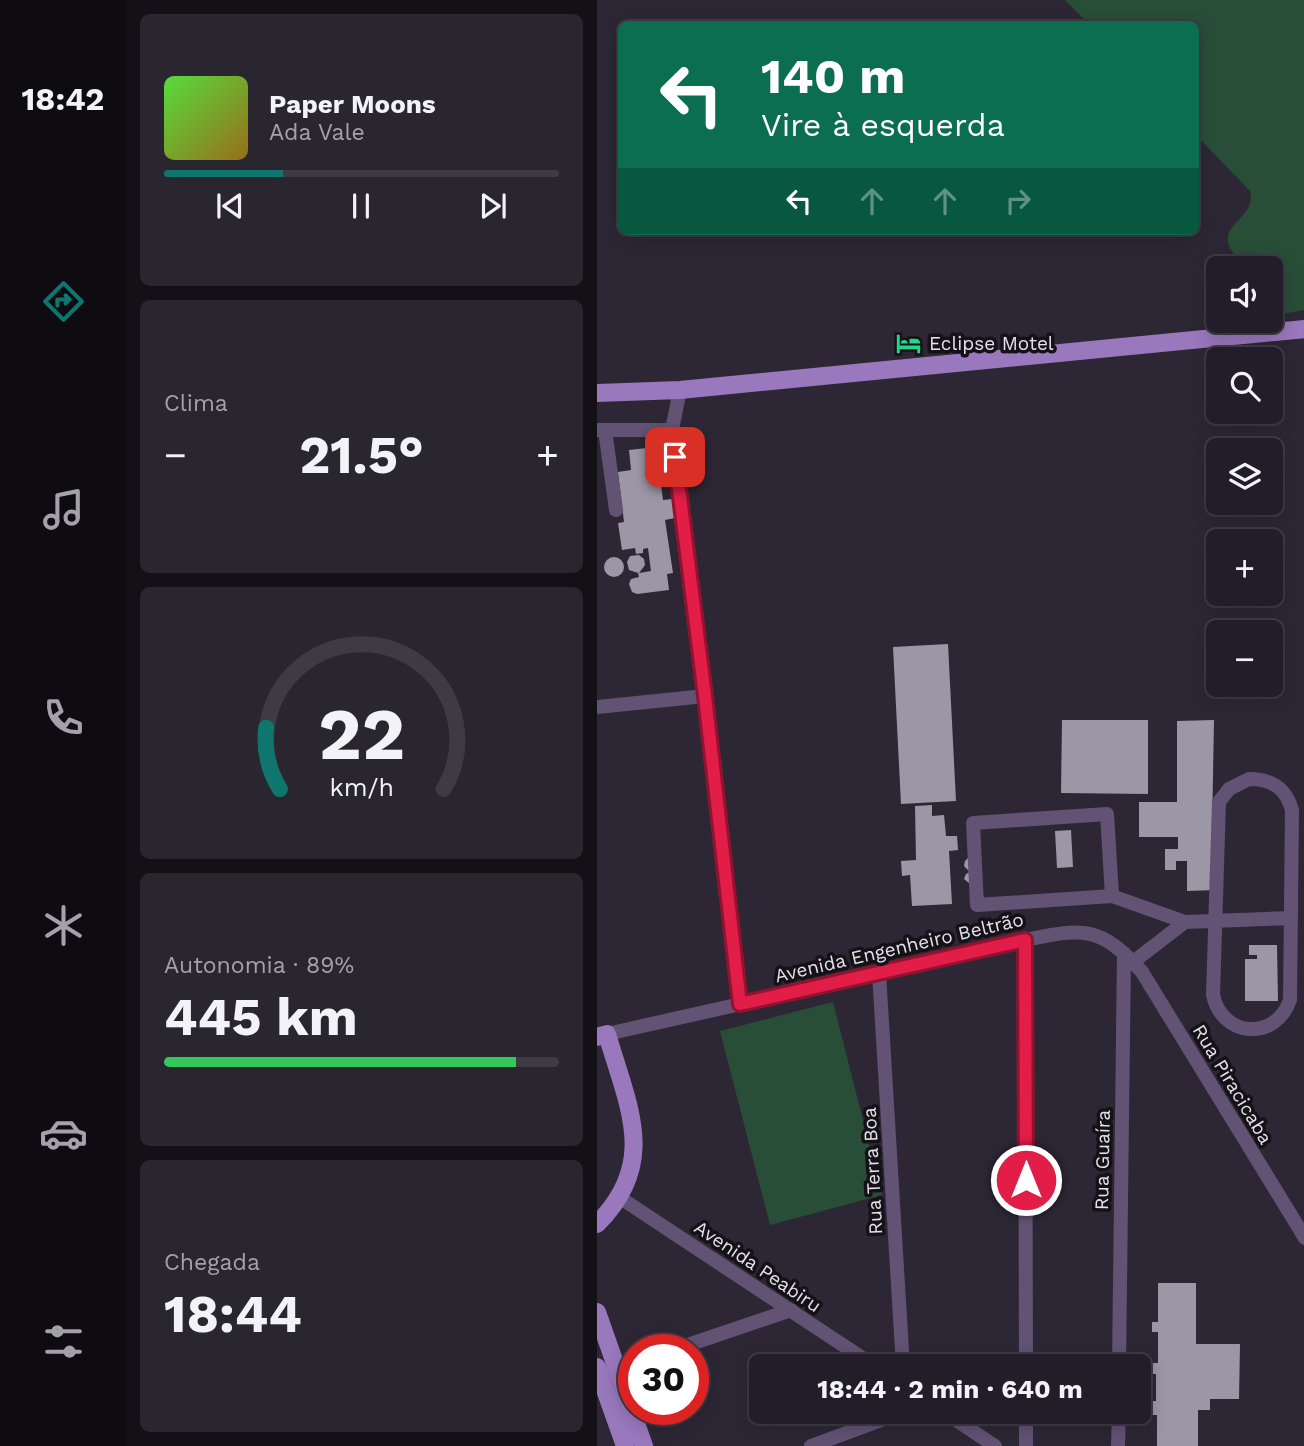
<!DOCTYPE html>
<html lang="pt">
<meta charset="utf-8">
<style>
body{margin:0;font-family:"Work Sans",sans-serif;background:#2a2630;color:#f1f3f6;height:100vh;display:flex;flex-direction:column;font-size:26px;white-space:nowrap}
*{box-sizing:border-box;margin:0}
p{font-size:23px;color:#a2a2a8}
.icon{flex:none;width:38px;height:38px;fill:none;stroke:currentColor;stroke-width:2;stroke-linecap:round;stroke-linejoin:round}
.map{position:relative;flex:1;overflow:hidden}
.panel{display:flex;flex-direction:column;gap:14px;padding:14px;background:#131016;width:471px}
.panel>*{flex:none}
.guide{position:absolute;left:21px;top:21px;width:581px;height:214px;border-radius:10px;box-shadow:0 4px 18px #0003,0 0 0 2px #3f3b45;background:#0b6e4f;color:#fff;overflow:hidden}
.fabs{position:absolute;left:609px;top:256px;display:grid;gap:14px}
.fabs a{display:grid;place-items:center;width:77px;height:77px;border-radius:10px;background:#221d28;box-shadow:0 4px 18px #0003,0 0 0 2px #3f3b45;font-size:35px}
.speed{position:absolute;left:21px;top:1334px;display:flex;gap:14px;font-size:35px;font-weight:700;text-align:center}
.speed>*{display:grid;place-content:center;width:91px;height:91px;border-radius:50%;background:#221d28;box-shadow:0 4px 18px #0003,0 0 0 2px #3f3b45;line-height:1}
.speed .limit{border:10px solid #d22;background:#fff;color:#111}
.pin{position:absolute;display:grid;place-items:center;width:60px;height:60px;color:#fff;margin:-30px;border-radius:14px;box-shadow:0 4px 10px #0006}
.me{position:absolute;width:77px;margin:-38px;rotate:0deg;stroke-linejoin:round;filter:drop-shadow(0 0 5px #0008)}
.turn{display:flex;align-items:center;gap:24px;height:147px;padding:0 28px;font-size:32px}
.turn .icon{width:91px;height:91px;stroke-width:2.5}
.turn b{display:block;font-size:49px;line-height:60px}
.lanes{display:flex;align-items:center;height:66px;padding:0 28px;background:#0003;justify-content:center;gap:35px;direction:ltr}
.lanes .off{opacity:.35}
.big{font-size:52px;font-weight:700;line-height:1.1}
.panel .tile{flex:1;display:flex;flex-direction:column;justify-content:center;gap:10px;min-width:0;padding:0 24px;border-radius:10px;background:#2a2630}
.panel .dial{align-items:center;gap:0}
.dial svg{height:182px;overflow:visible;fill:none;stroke:#3f3b45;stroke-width:7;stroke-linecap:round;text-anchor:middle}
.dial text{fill:#f1f3f6;stroke:none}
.song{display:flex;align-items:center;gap:21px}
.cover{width:84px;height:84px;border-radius:10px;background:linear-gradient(135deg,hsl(110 70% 55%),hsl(40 70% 35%))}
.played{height:7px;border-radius:4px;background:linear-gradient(90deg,#0f766e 30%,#3f3b45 30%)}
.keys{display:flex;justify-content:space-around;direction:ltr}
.heat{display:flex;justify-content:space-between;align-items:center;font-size:38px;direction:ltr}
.charge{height:10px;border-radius:5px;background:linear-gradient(90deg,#34c759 89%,#3f3b45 0)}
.trip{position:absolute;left:152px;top:1354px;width:402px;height:70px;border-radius:10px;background:#221d28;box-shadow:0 4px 18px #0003,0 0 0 2px #3f3b45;font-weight:700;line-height:70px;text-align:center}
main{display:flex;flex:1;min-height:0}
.tabs{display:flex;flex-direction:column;width:126px;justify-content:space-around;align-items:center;background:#0e0c10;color:#a2a2a8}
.tabs .icon{width:49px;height:49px}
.tabs .current{color:#0f766e}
.tabs b{font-size:32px;color:#f1f3f6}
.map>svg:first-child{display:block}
.green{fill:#284e38}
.building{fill:#9d96a7}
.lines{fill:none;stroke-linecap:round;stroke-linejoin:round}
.minor{stroke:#625274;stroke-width:14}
.major{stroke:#9978bd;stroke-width:18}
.route-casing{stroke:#92132f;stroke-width:18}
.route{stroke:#e11d48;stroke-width:12}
.labels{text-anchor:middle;stroke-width:7;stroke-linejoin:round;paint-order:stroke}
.poi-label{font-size:19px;fill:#e5e1eb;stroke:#141117;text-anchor:start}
.street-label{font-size:19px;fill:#e5e1eb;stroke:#141117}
</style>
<main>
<nav class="tabs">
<b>18:42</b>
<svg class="icon current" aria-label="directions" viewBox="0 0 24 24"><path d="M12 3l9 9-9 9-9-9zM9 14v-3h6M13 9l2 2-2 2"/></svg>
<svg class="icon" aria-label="music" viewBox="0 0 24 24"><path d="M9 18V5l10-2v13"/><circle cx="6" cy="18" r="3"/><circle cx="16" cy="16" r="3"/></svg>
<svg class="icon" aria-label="phone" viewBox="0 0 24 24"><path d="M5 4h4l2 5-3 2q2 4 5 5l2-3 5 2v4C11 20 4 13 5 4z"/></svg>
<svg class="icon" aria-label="climate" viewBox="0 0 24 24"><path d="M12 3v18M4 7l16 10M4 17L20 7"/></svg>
<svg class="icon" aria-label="car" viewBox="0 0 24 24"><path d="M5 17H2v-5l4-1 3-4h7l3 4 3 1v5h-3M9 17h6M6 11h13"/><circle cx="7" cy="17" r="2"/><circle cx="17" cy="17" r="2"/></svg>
<svg class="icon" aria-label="filters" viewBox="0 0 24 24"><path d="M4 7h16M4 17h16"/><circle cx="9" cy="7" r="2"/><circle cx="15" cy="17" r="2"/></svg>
</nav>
<section class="panel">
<div class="tile">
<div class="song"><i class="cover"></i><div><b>Paper Moons</b><p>Ada Vale</p></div></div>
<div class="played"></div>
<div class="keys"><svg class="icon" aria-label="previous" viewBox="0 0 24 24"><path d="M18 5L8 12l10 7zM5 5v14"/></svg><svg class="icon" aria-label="pause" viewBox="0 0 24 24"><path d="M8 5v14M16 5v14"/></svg><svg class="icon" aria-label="next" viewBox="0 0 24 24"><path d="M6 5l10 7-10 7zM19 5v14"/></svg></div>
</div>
<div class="tile"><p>Clima</p>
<div class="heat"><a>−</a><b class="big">21.5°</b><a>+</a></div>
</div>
<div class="tile dial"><svg viewBox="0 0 100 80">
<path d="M14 69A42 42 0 1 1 86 69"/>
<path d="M14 69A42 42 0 0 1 8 42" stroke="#0f766e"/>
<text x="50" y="56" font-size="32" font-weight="700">22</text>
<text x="50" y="72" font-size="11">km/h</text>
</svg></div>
<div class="tile"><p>Autonomia · 89%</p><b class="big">445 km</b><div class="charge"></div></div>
<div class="tile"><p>Chegada</p><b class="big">18:44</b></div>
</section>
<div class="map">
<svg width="708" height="1446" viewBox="0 0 708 1446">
<rect width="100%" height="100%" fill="#2d2735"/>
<!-- green -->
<path class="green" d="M468,0H707V310L674,316V268H650C645,261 635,254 632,246C624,222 660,217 653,191L599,135L598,24H492Z
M236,1002L285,1195L173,1225L123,1031Z"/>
<!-- building -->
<path class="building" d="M59,447L66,500L75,499L78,518L68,520L76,573L70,574L72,590L40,594L35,592L32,584L34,579L42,577L41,573L32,570L30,562L33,556L42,555L47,559L48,565L42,573L54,571L51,548L46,549V553L39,554L38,548L25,550L21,523L27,522L21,472L34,470L32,450Z
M7 567a10 10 0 1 1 20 0a10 10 0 1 1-20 0Z
M351,644L359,801L304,804L296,647Z
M465,720H551V794L464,793Z
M617,720L615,832L619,890L590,891V861H579V870H568V849H581V837H542V802H580V721Z
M335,805V816L347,815L349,836H360L361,850L352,851L355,904L315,906L313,875L305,876L304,861L319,860L318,806Z
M474,830L476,867L460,868L458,831Z
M372,857L375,882L372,883L367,879L369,874L373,872L367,866L368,861Z
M652,945H680L681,1001H648V959H660V955H652Z
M561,1283H599V1344H643L642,1399H613V1410H601V1446H560V1415H553V1401H559V1374H554V1363H561V1332H555V1322H561Z"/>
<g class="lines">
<!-- minor -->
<path class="minor" d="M83,390L75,430L108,696L143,1005
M0,430H75
M8,430L19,510
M0,707L108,696
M652,779C675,779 689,788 695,810L693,1000C678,1042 625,1037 616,995L622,802L632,789Z
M515,896L510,814L376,823L380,905L515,896L588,922L694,918
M428,940L429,1367
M536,962L588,922
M282,973L306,1367
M10,1034L428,940C486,928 503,925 545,972L708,1238
M22,1197L279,1367
M79,1349L194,1310
M522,1367L527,953
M12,1373L37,1364
M347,1412L398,1446
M429,1412V1446
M214,1446L306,1412
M521,1446L522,1412"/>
<!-- major -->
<path class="major" d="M0,393L83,390L708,329
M0,1037L10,1034C31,1107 62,1162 0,1224
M0,1312L47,1446
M0,1367L28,1446"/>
</g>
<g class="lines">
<defs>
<path id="route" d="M78,457L108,696L143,1004L428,940L429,1180"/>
</defs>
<!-- route casing -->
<use href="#route" class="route-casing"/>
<!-- route -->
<use href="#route" class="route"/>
</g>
<!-- icons -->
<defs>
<symbol id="hotel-bare" viewBox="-9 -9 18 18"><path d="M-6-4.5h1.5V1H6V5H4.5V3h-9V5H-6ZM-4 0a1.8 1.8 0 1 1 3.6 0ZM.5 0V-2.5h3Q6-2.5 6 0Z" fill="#20d887" stroke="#141117" stroke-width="2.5" paint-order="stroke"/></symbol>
</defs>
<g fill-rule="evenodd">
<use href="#hotel-bare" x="294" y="326" width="35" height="35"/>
</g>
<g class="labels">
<!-- poi labels -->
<g class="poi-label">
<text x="332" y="350">Eclipse Motel</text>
</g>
<!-- street labels -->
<g class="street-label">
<text transform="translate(302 947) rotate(-13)" y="7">Avenida Engenheiro Beltrão</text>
<text transform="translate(636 1084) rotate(59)" y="7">Rua Piracicaba</text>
<text transform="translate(505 1160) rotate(-89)" y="7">Rua Guaíra</text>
<text transform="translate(275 1171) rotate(-93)" y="7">Rua Terra Boa</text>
<text transform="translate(161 1266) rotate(34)" y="7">Avenida Peabiru</text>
</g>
</g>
</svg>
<div class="fabs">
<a><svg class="icon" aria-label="sound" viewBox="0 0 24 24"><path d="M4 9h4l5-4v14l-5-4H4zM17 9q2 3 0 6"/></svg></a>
<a><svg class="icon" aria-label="search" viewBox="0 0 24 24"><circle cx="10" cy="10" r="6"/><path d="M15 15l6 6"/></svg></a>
<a><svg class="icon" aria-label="layers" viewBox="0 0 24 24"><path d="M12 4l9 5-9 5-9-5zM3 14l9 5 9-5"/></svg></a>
<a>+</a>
<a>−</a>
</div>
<div class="speed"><div class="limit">30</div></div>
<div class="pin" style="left:78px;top:457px;background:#d93025"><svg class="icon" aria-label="arrive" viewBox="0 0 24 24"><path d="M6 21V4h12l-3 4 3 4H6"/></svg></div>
<svg class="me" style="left:429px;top:1180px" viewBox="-20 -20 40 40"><circle r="17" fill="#e11d48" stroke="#fff" stroke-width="3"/><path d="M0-11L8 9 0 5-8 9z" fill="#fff"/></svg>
<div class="trip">18:44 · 2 min · 640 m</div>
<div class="guide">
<div class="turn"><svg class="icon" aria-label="left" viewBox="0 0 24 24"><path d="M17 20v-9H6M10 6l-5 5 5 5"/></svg><div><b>140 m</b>Vire à esquerda</div></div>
<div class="lanes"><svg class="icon" aria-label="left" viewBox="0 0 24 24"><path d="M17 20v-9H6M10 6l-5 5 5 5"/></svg><svg class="icon off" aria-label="ahead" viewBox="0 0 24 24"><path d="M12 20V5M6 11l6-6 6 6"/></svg><svg class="icon off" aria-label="ahead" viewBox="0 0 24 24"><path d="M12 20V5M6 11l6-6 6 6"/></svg><svg class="icon off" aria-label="right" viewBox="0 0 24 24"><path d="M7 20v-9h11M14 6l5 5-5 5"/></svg></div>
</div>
</div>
</main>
